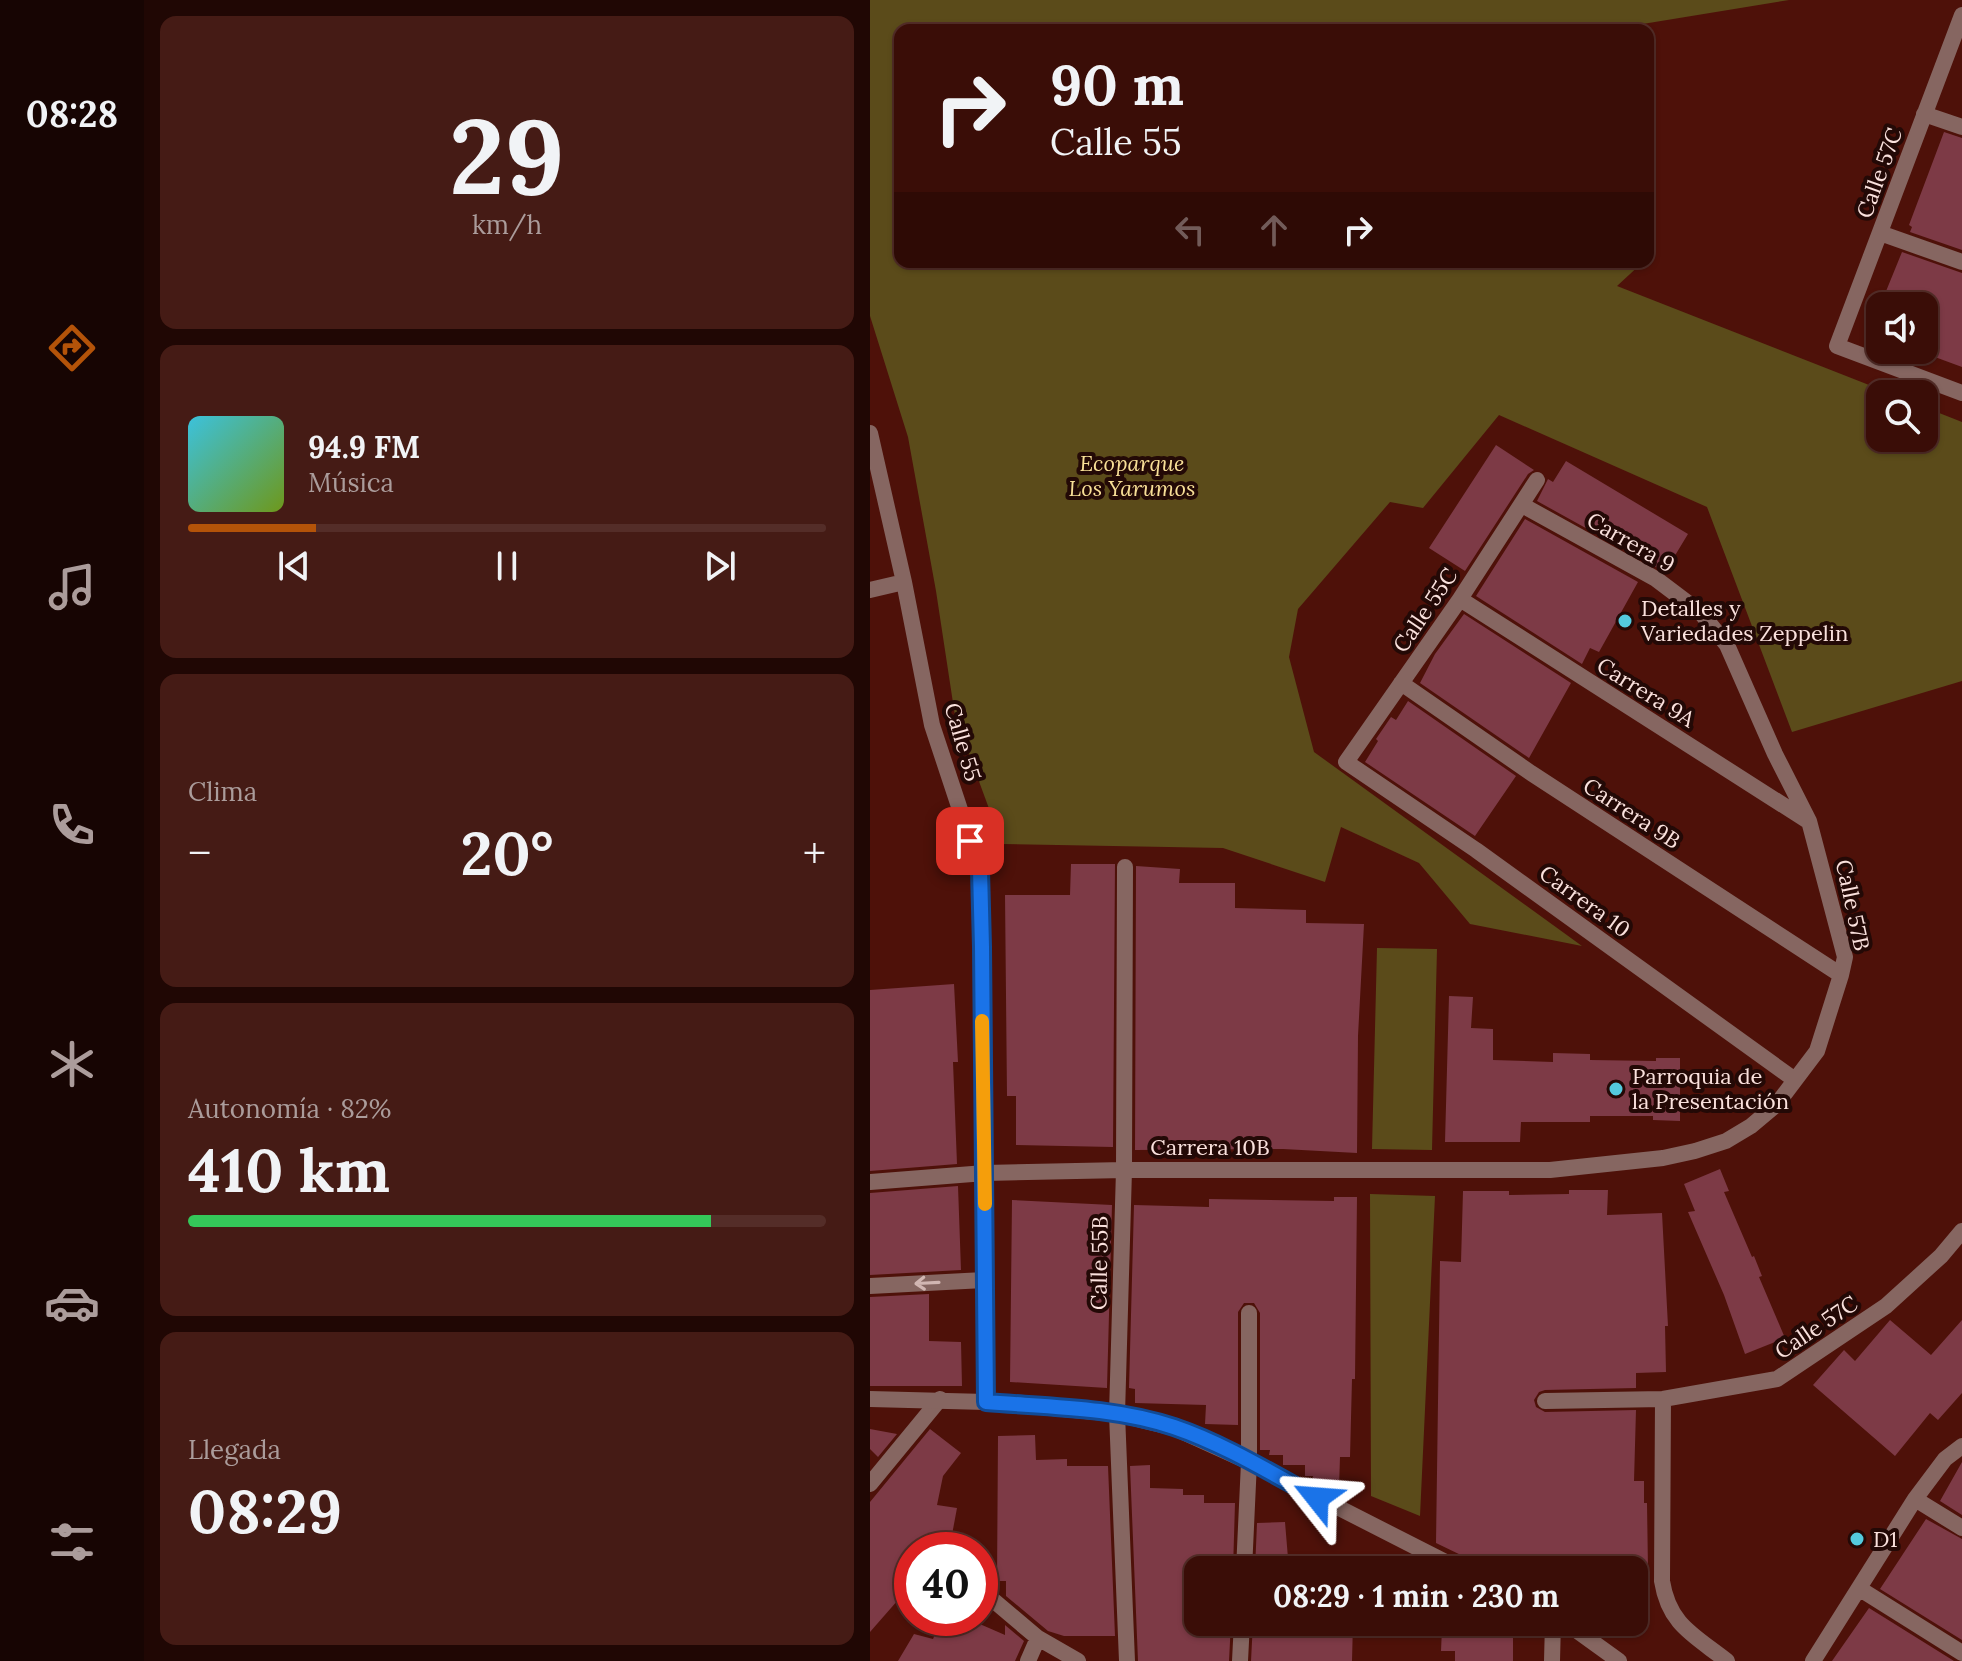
<!DOCTYPE html>
<html lang="es">
<meta charset="utf-8">
<style>
body{margin:0;font-family:Lora,serif;background:#451b15;color:#f1f3f6;height:100vh;display:flex;flex-direction:column;font-size:30px;white-space:nowrap}
*{box-sizing:border-box;margin:0}
p{font-size:26px;color:#ab9c9b}
.icon{flex:none;width:44px;height:44px;fill:none;stroke:currentColor;stroke-width:2;stroke-linecap:round;stroke-linejoin:round}
.map{position:relative;flex:1;overflow:hidden}
.details{display:flex;flex-direction:column;gap:16px;padding:16px;background:#200704;width:726px}
.details>*{flex:none}
.banner{position:absolute;left:24px;top:24px;width:760px;height:244px;border-radius:16px;box-shadow:0 2px 6px #0004,0 0 0 2px #542d28;background:#3a0d07;color:#f1f3f6;overflow:hidden}
.tools{position:absolute;left:996px;top:292px;display:grid;gap:16px}
.tools a{display:grid;place-items:center;width:72px;height:72px;border-radius:16px;background:#3a0d07;box-shadow:0 2px 6px #0004,0 0 0 2px #542d28;font-size:40px}
.speed{position:absolute;left:24px;top:1532px;display:flex;gap:16px;font-size:40px;font-weight:700;text-align:center}
.speed>*{display:grid;place-content:center;width:104px;height:104px;border-radius:50%;background:#3a0d07;box-shadow:0 2px 6px #0004,0 0 0 2px #542d28;line-height:1}
.speed .limit{border:12px solid #d22;background:#fff;color:#111}
.pin{position:absolute;display:grid;place-items:center;width:68px;height:68px;color:#fff;margin:-34px;border-radius:16px;box-shadow:0 4px 12px #0006}
.me{position:absolute;width:88px;margin:-44px;rotate:298deg;stroke-linejoin:round;filter:drop-shadow(0 0 6px #0008)}
.turn{display:flex;align-items:center;gap:28px;height:168px;padding:0 24px;font-size:36px}
.turn .icon{width:104px;height:104px;stroke-width:2.5}
.turn b{display:block;font-size:56px;line-height:68px}
.lanes{display:flex;align-items:center;height:76px;padding:0 24px;background:#0003;justify-content:center;gap:40px;direction:ltr}
.lanes .off{opacity:.35}
.big{font-size:60px;font-weight:800;line-height:1.1}
.details .tile{flex:1;display:flex;flex-direction:column;justify-content:center;gap:12px;min-width:0;padding:0 28px;border-radius:16px;background:#451b15}
.details .dial{align-items:center;gap:0}
.dial b{font-size:104px;line-height:1}
.song{display:flex;align-items:center;gap:24px}
.cover{width:96px;height:96px;border-radius:12px;background:linear-gradient(135deg,hsl(190 70% 55%),hsl(80 70% 35%))}
.played{height:8px;border-radius:4px;background:linear-gradient(90deg,#b45309 20%,#542d28 20%)}
.keys{display:flex;justify-content:space-around;direction:ltr}
.heat{display:flex;justify-content:space-between;align-items:center;font-size:44px;direction:ltr}
.charge{height:12px;border-radius:6px;background:linear-gradient(90deg,#34c759 82%,#542d28 0)}
.trip{position:absolute;left:314px;top:1556px;width:464px;height:80px;border-radius:16px;background:#3a0d07;box-shadow:0 2px 6px #0004,0 0 0 2px #542d28;font-weight:800;line-height:80px;text-align:center}
main{display:flex;flex:1;min-height:0}
.tab-bar{display:flex;flex-direction:column;width:144px;justify-content:space-around;align-items:center;background:#170503;color:#ab9c9b}
.tab-bar .icon{width:56px;height:56px}
.tab-bar .current{color:#b45309}
.tab-bar b{font-size:36px;color:#f1f3f6}
.map>svg:first-child{display:block}
.green{fill:#5b4b1a}
.building{fill:#7d3a46}
.lines{fill:none;stroke-linecap:round;stroke-linejoin:round}
.minor{stroke:#866661;stroke-width:16}
.tertiary{stroke:#866661;stroke-width:16}
.oneway{stroke:#d1b6b2}
.route-casing{stroke:#114b97;stroke-width:20}
.route{stroke:#1a73e8;stroke-width:14}
.slow{stroke:#f59e0b;stroke-width:14}
.poi-dot{fill:#54cade;stroke:#230906;stroke-width:3}
.labels{text-anchor:middle;stroke-width:8;stroke-linejoin:round;paint-order:stroke}
.street-label{font-size:22px;fill:#fae1dd;stroke:#230906}
.park-label{font-size:22px;font-style:italic;fill:#f8df97;stroke:#230906}
.poi-label{font-size:22px;fill:#fae1dd;stroke:#230906;text-anchor:start}
</style>
<main>
<nav class="tab-bar">
<b>08:28</b>
<svg class="icon current" aria-label="directions" viewBox="0 0 24 24"><path d="M12 3l9 9-9 9-9-9zM9 14v-3h6M13 9l2 2-2 2"/></svg>
<svg class="icon" aria-label="music" viewBox="0 0 24 24"><path d="M9 18V5l10-2v13"/><circle cx="6" cy="18" r="3"/><circle cx="16" cy="16" r="3"/></svg>
<svg class="icon" aria-label="phone" viewBox="0 0 24 24"><path d="M5 4h4l2 5-3 2q2 4 5 5l2-3 5 2v4C11 20 4 13 5 4z"/></svg>
<svg class="icon" aria-label="climate" viewBox="0 0 24 24"><path d="M12 3v18M4 7l16 10M4 17L20 7"/></svg>
<svg class="icon" aria-label="car" viewBox="0 0 24 24"><path d="M5 17H2v-5l4-1 3-4h7l3 4 3 1v5h-3M9 17h6M6 11h13"/><circle cx="7" cy="17" r="2"/><circle cx="17" cy="17" r="2"/></svg>
<svg class="icon" aria-label="filters" viewBox="0 0 24 24"><path d="M4 7h16M4 17h16"/><circle cx="9" cy="7" r="2"/><circle cx="15" cy="17" r="2"/></svg>
</nav>
<section class="details">
<div class="tile dial"><b>29</b><p>km/h</p></div>
<div class="tile">
<div class="song"><i class="cover"></i><div><b>94.9 FM</b><p>Música</p></div></div>
<div class="played"></div>
<div class="keys"><svg class="icon" aria-label="previous" viewBox="0 0 24 24"><path d="M18 5L8 12l10 7zM5 5v14"/></svg><svg class="icon" aria-label="pause" viewBox="0 0 24 24"><path d="M8 5v14M16 5v14"/></svg><svg class="icon" aria-label="next" viewBox="0 0 24 24"><path d="M6 5l10 7-10 7zM19 5v14"/></svg></div>
</div>
<div class="tile"><p>Clima</p>
<div class="heat"><a>−</a><b class="big">20°</b><a>+</a></div>
</div>
<div class="tile"><p>Autonomía · 82%</p><b class="big">410 km</b><div class="charge"></div></div>
<div class="tile"><p>Llegada</p><b class="big">08:29</b></div>
</section>
<div class="map">
<svg width="1092" height="1661" viewBox="0 0 1092 1661">
<rect width="100%" height="100%" fill="#4e1109"/>
<!-- green -->
<path class="green" d="M0,0H919L736,30H30V262H773L747,286L1022,394H1010V438H1054V407L1092,422V681L922,732L837,507L629,415L553,508L520,502L428,609L419,657L444,752L712,946L600,924L549,863L471,827L455,882L353,848L132,844L85,716L66,591L38,437L0,316Z
M507,948L567,949L562,1150L502,1149Z
M500,1194L565,1196L550,1516L501,1496Z"/>
<!-- building -->
<path class="building" d="M1074,132L1092,138V250L1040,232L1042,227L1039,225Z
M1032,252L1092,273V367L1054,353V306H1010Z
M626,445L664,470L658,474L595,571L559,548Z
M696,461L818,534L795,572L667,501L678,479L683,482Z
M655,519L768,582L729,652L720,648L712,664L606,596Z
M594,614L701,683L659,758L550,683L565,654Z
M538,701L646,776L605,836L495,762L508,741L506,739L521,717L526,720Z
M201,864H245L243,1147L146,1145V1096H137L135,895H200Z
M266,866L310,869L309,883H365V908L436,910V923L494,924L488,1036L487,1153L413,1149L265,1150Z
M84,984L88,1062H83L87,1164L0,1171V990Z
M579,996L603,997L601,1028L623,1029V1060L683,1062V1053L720,1054V1060L786,1061V1058H810V1121L783,1120V1116H720V1122H651L650,1142H575Z
M850,1169L859,1191L854,1192L882,1257L884,1256L892,1276L889,1277L915,1338L875,1354L854,1295L818,1212L825,1211L814,1184Z
M88,1186L91,1270L0,1275V1193Z
M699,1190H738L737,1215L792,1213L798,1326H795L796,1372L766,1373V1388L675,1390L669,1392L664,1400L666,1407L675,1412L766,1410L764,1481H774V1503H777L778,1570H622L566,1543L570,1261L591,1262L593,1191H639V1195L699,1194Z
M464,1197H487L485,1379H482L480,1457H470L469,1488L453,1487L443,1482V1476H435V1465H413V1455H399L400,1450H390V1313L384,1303H374L368,1312V1425L335,1424L336,1405L265,1403V1389L259,1388L264,1205L339,1207V1199L464,1201Z
M142,1200L242,1205L237,1388L140,1382Z
M59,1294V1341L91,1342L92,1386H0V1297Z
M1020,1320L1061,1355L1092,1320V1393L1068,1420L1060,1413L1025,1456L943,1385L974,1350L985,1361Z
M0,1429L27,1434L8,1457L0,1449Z
M60,1429L91,1453L73,1476L67,1505L87,1508L81,1540L62,1537L59,1550H42V1584L0,1632V1502Z
M165,1435L166,1460L197,1459V1466H238L245,1636H194L178,1631L136,1596V1581H127L128,1436Z
M1092,1462V1515L1070,1501Z
M280,1465V1488L313,1489V1495H334V1503H365L363,1570H328V1622H361L359,1661H268L260,1466Z
M1056,1519L1092,1539V1640L1010,1589Z
M415,1522L419,1570H385L387,1523Z
M999,1608L1084,1661H962Z
M72,1618H96L135,1635V1625L154,1641L145,1661H28L44,1634L63,1639Z
M383,1622H483L482,1661H381Z
M619,1627L620,1636H643V1661H585V1651H571L572,1628Z"/>
<g class="lines">
<!-- minor -->
<path class="minor" d="M1092,15L967,346L1092,393
M1054,114L1092,127
M1010,233L1092,262
M0,433L34,582L62,725L110,870L116,1402
M667,480L590,599L476,762L606,850L925,1080
M0,590L34,582
M590,599L938,821
M531,683L661,773L971,975
M255,867L254,1170L247,1414L257,1661
M0,1182L115,1173L254,1170H680L793,1158L825,1151L856,1141L881,1126L907,1104L947,1051L971,975L975,957L939,821L905,754L857,645L831,613L786,579L652,505
M0,1286L114,1280
M793,1399L792,1581C799,1625 824,1635 857,1661
M675,1401L793,1399L907,1379L1016,1306L1071,1256L1092,1231
M0,1484L70,1399
M1045,1499L1092,1528
M374,1570L379,1462V1313
M110,1589L168,1638L208,1661
M990,1589L1092,1653
M158,1661L168,1638
M370,1661L372,1622
M682,1661L683,1622
M943,1661L1045,1499L1075,1459L1092,1446"/>
<!-- tertiary -->
<path class="tertiary" d="M0,1399L116,1402L247,1414L304,1428L379,1462L591,1570
M695,1622L749,1661"/>
</g>
<!-- one-way arrows -->
<defs><path id="oneway-shaft" d="M-6 0H5M1.5-3L5.5 0L1.5 3" fill="none" stroke-width="1.6" stroke-linecap="round" stroke-linejoin="round" transform="scale(2)"/></defs>
<use class="oneway" href="#oneway-shaft" transform="translate(57 1283) rotate(177)"/>
<g class="lines">
<defs>
<path id="route" d="M100,841L110,870L112,947L116,1402C178,1407 244,1407 304,1427C354,1444 401,1473 447,1498"/>
</defs>
<!-- route casing -->
<use href="#route" class="route-casing"/>
<!-- route -->
<use href="#route" class="route"/>
<!-- slow -->
<path class="slow" d="M112,1021L115,1204"/>
</g>
<!-- markers -->
<g class="poi-dot">
<circle cx="755" cy="621" r="8"/>
<circle cx="746" cy="1089" r="8"/>
<circle cx="987" cy="1539" r="8"/>
</g>
<g class="labels">
<!-- street labels -->
<g class="street-label">
<text transform="translate(1009 173) rotate(-70)" y="8">Calle 57C</text>
<text transform="translate(761 542) rotate(30)" y="8">Carrera 9</text>
<text transform="translate(555 610) rotate(-56)" y="8">Calle 55C</text>
<text transform="translate(776 692) rotate(32)" y="8">Carrera 9A</text>
<text transform="translate(93 742) rotate(74)" y="8">Calle 55</text>
<text transform="translate(762 813) rotate(33)" y="8">Carrera 9B</text>
<text transform="translate(715 901) rotate(36)" y="8">Carrera 10</text>
<text transform="translate(983 905) rotate(78)" y="8">Calle 57B</text>
<text x="340" y="1155">Carrera 10B</text>
<text transform="translate(229 1263) rotate(-89)" y="8">Calle 55B</text>
<text transform="translate(946 1327) rotate(-34)" y="8">Calle 57C</text>
</g>
<!-- park labels -->
<g class="park-label">
<text x="262" y="471">Ecoparque<tspan x="262" dy="25">Los Yarumos</tspan></text>
</g>
<!-- poi labels -->
<g class="poi-label">
<text x="771" y="616">Detalles y<tspan x="771" dy="25">Variedades Zeppelin</tspan></text>
<text x="762" y="1084">Parroquia de<tspan x="762" dy="25">la Presentación</tspan></text>
<text x="1003" y="1547">D1</text>
</g>
</g>
</svg>
<div class="tools">
<a><svg class="icon" aria-label="sound" viewBox="0 0 24 24"><path d="M4 9h4l5-4v14l-5-4H4zM17 9q2 3 0 6"/></svg></a>
<a><svg class="icon" aria-label="search" viewBox="0 0 24 24"><circle cx="10" cy="10" r="6"/><path d="M15 15l6 6"/></svg></a>
</div>
<div class="speed"><div class="limit">40</div></div>
<div class="pin" style="left:100px;top:841px;background:#d93025"><svg class="icon" aria-label="arrive" viewBox="0 0 24 24"><path d="M6 21V4h12l-3 4 3 4H6"/></svg></div>
<svg class="me" style="left:447px;top:1498px" viewBox="-20 -20 40 40"><path d="M0-17L14 15 0 8-14 15z" fill="#1a73e8" stroke="#fff" stroke-width="4"/></svg>
<div class="trip">08:29 · 1 min · 230 m</div>
<div class="banner">
<div class="turn"><svg class="icon" aria-label="right" viewBox="0 0 24 24"><path d="M7 20v-9h11M14 6l5 5-5 5"/></svg><div><b>90 m</b>Calle 55</div></div>
<div class="lanes"><svg class="icon off" aria-label="left" viewBox="0 0 24 24"><path d="M17 20v-9H6M10 6l-5 5 5 5"/></svg><svg class="icon off" aria-label="ahead" viewBox="0 0 24 24"><path d="M12 20V5M6 11l6-6 6 6"/></svg><svg class="icon" aria-label="right" viewBox="0 0 24 24"><path d="M7 20v-9h11M14 6l5 5-5 5"/></svg></div>
</div>
</div>
</main>
